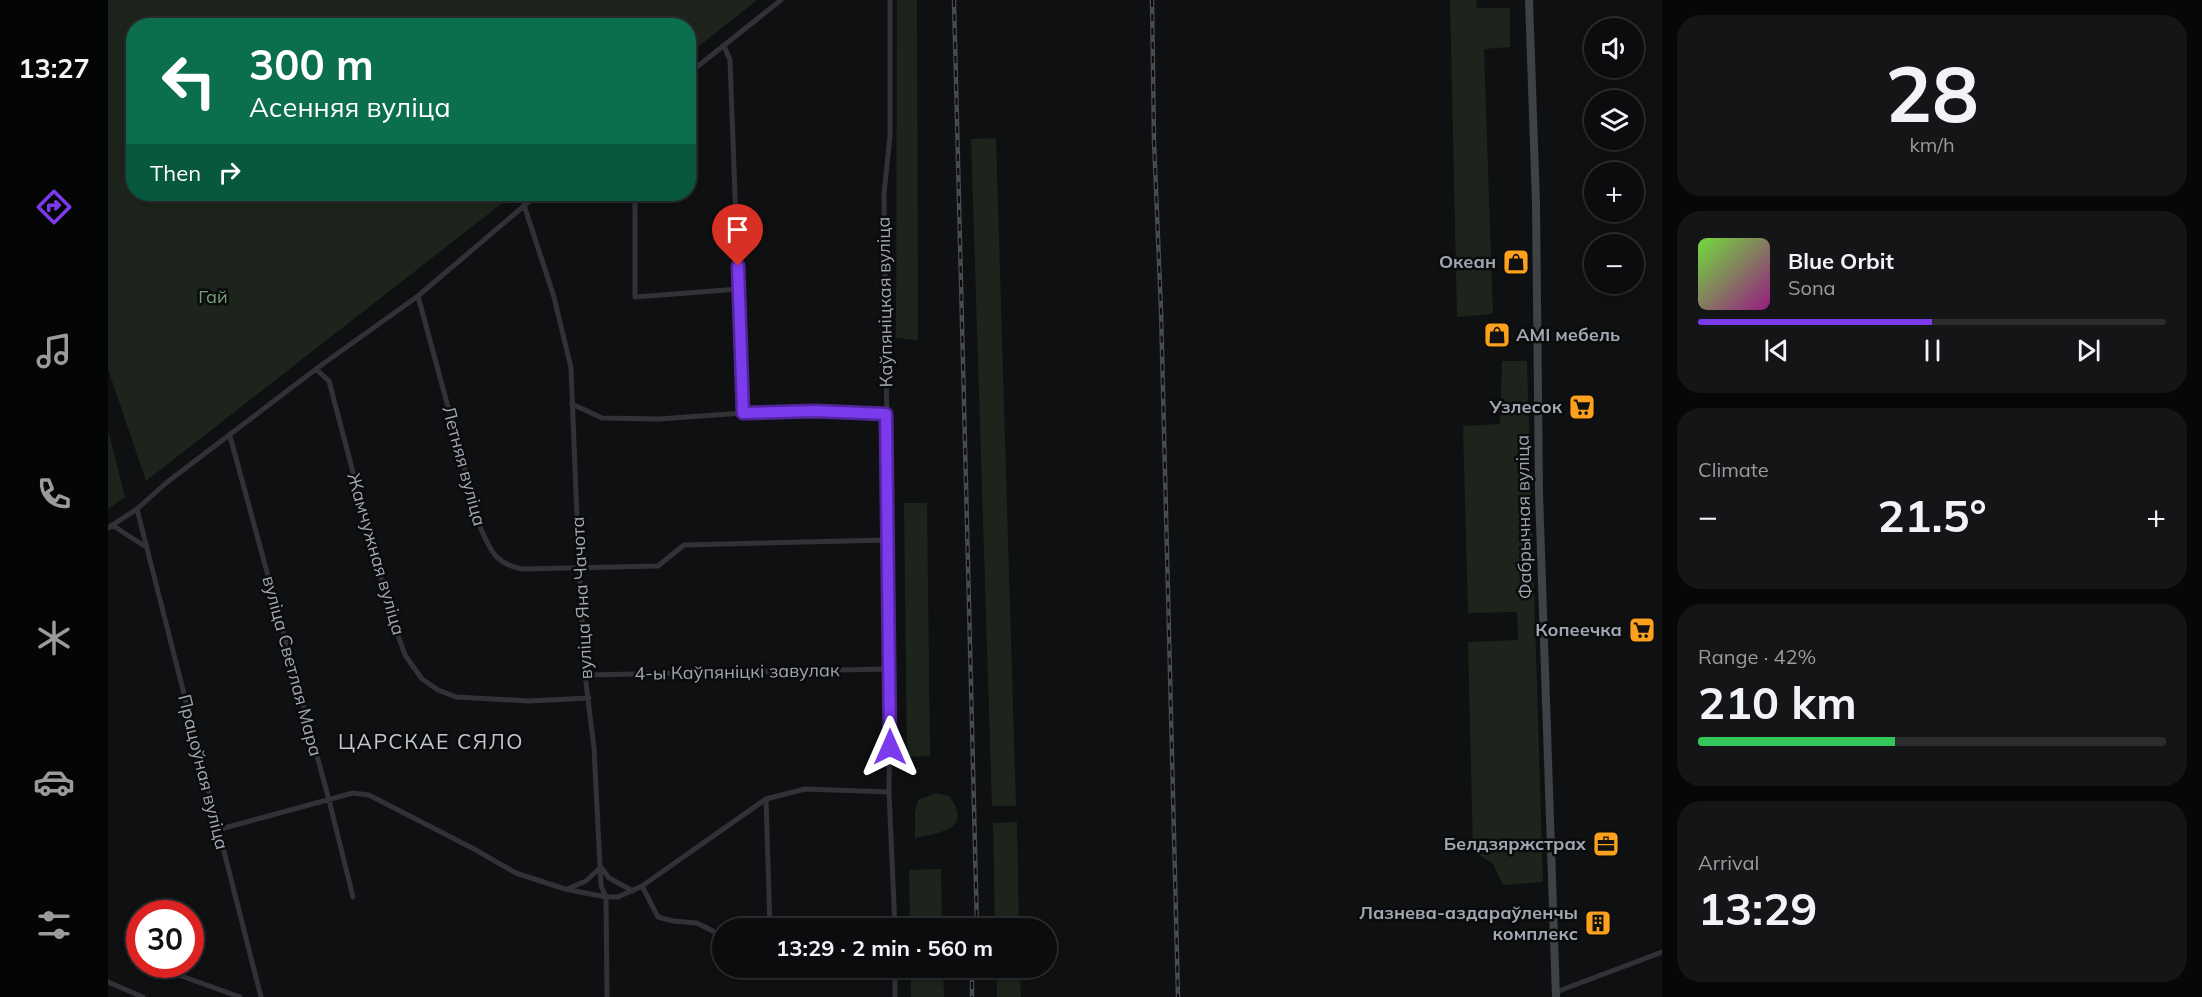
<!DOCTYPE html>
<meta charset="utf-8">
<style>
body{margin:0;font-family:Mulish,sans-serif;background:#141516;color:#f1f3f6;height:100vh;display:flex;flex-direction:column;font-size:22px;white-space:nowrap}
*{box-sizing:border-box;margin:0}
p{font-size:20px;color:#9a9b9d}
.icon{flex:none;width:33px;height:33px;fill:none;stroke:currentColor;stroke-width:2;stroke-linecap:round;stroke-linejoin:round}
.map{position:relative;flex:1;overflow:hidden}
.side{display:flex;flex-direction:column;gap:15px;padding:15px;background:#060707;width:540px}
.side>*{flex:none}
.guide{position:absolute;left:18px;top:18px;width:570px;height:183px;border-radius:24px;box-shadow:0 3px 9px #0003,0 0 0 2px #2b2c2e;background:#0b6e4f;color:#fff;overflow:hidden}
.tools{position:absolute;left:1476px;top:18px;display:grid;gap:12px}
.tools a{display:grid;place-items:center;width:60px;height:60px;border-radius:50%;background:#0b0c0d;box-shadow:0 3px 9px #0003,0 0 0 2px #2b2c2e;font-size:30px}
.speed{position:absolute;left:18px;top:900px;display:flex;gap:12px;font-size:30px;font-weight:700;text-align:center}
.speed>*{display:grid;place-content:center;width:78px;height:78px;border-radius:50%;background:#0b0c0d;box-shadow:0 3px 9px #0003,0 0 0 2px #2b2c2e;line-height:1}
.speed .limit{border:9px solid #d22;background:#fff;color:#111}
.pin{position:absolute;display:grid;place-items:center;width:51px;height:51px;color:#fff;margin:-62px -26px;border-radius:50% 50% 50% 0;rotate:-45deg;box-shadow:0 0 6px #0007}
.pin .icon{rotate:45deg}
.me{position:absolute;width:66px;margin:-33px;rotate:0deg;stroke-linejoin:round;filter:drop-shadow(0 0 4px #0008)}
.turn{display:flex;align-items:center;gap:21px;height:126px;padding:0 24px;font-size:27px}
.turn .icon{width:78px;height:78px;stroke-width:2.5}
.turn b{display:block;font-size:42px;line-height:51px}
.then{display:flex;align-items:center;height:57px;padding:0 24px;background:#0003;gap:12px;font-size:22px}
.big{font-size:45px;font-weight:700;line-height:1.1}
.side .tile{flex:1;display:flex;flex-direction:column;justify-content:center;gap:9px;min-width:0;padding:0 21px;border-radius:24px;background:#141516}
.side .dial{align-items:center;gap:0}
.dial b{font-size:78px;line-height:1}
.song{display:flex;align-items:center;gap:18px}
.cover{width:72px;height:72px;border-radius:9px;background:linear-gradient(135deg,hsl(100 70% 55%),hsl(310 70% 35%))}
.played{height:6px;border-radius:3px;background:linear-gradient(90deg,#7c3aed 50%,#2b2c2e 50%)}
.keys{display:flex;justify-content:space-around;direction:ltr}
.heat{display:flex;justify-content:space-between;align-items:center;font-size:33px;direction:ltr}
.charge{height:9px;border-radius:4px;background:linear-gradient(90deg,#34c759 42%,#2b2c2e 0)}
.trip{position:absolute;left:604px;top:918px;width:345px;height:60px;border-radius:30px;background:#0b0c0d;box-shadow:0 3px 9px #0003,0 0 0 2px #2b2c2e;font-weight:700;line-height:60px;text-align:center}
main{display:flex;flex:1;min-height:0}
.tabs{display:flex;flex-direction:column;width:108px;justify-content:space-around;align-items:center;background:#040505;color:#9a9b9d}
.tabs .icon{width:42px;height:42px}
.tabs .on{color:#7c3aed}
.tabs b{font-size:27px;color:#f1f3f6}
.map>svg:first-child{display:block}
.green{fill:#1c241c}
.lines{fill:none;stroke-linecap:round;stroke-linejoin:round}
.street{stroke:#303236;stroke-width:5}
.secondary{stroke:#3e4146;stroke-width:8}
.rail-casing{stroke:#474a4f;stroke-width:4.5}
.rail{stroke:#0b0b0c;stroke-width:2;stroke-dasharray:7;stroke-linecap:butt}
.route-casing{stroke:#51269a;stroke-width:15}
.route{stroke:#7c3aed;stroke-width:10}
.labels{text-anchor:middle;stroke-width:5;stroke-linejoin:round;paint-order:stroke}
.poi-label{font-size:18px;font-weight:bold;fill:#a0a7b3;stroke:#0b0b0c;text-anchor:end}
.park-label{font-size:18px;fill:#769f75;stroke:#0b0b0c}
.street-label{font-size:18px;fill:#a0a7b3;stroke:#0b0b0c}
.quarter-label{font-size:21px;letter-spacing:1.5px;fill:#c1c6cf;stroke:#0b0b0c}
</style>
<main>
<nav class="tabs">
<b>13:27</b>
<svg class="icon on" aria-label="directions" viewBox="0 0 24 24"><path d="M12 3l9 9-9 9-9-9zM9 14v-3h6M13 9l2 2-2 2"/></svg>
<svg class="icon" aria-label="music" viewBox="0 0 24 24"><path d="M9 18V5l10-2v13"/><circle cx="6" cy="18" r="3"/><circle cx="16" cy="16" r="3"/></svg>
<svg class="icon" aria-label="phone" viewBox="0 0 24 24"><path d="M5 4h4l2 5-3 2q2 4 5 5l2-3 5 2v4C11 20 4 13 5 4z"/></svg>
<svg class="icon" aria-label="climate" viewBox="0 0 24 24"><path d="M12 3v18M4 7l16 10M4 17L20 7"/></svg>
<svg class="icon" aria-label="car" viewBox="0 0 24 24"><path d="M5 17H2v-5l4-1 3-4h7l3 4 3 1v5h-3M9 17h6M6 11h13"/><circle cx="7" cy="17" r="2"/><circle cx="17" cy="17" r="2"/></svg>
<svg class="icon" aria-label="filters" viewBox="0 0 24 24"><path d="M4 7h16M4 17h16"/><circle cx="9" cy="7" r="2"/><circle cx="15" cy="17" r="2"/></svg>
</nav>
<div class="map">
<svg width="1554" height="997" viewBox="0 0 1554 997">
<rect width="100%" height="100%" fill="#0f1011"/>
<!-- green -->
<path class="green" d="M0,0H649L581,54L580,26H26V194H406L38,481L0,369Z
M789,0H809L810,340L788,338Z
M1342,0H1368L1369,8H1402V47L1376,49L1385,314L1349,317Z
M888,138L908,806H884L863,139Z
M1394,361H1419L1435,882L1395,885L1385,864L1365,851L1360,642L1410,640L1409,612L1360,613L1355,426L1392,424Z
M0,430L17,497L0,509Z
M796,503H819L822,756L799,757Z
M828,793L841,796C866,829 832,833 807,838V812L810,800Z
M909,822L911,928H887L885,823Z
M833,869L834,928H802L801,870Z
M802,968H835L836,997H803Z
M888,968H912L913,997H889Z"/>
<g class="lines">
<!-- street -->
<path class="street" d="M782,0V136L776,194L782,669L781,792L787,928
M616,46L622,60L635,413
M580,74L673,0
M527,194V297L631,289
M416,205L446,297L463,368L471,568L477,675L486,748L493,886L498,897L499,997
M310,296L373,529C383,552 389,565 415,569L550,566L576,545L779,540
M208,369L221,381L282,613L297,655L314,679L330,690L348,697L421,701L481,698
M464,404L494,418L551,419L635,413L707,411L778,414
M122,436L221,800L245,897
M29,509L153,997
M4,525L38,547
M0,528L29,509L58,483L208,369L310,296L430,194
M477,675L782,669
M658,799L662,928
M109,830L245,793L261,795L366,849L408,873L457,889L498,897H510L534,886L658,799L697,789L781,792
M534,886L550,917L565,921L589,923L615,936
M459,889L478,881L493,867L501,878L525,891
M40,964L132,997
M787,968V997
M0,982L35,997
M1448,992L1554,952"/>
<!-- secondary -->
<path class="secondary" d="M1421,0L1428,203L1431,493L1448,997"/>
<defs>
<path id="rail" d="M846,0L869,928
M1044,0L1046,141L1053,310L1070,997
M864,968V997"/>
</defs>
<!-- rail casing -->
<use href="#rail" class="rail-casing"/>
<!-- rail -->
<use href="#rail" class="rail"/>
</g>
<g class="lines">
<defs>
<path id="route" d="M630,266L635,413L707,411L778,414L782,747"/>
</defs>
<!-- route casing -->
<use href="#route" class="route-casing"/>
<!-- route -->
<use href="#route" class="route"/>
</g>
<!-- icons -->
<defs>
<symbol id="shop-square" viewBox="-11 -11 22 22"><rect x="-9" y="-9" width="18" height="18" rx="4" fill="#fca11d" stroke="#0b0b0c"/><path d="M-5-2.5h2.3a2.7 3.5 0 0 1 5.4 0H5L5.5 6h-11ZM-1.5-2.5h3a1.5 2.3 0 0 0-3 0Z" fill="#111"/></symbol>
<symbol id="supermarket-square" viewBox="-11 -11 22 22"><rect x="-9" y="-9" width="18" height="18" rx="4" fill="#fca11d" stroke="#0b0b0c"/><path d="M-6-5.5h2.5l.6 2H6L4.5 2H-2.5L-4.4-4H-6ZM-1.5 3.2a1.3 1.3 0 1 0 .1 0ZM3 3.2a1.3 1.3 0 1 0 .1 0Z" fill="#111"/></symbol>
<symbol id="office-square" viewBox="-11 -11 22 22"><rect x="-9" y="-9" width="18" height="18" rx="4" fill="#fca11d" stroke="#0b0b0c"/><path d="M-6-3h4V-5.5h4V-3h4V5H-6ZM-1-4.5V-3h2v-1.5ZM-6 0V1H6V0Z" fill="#111"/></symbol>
<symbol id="building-square" viewBox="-11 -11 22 22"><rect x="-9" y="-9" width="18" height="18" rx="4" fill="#fca11d" stroke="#0b0b0c"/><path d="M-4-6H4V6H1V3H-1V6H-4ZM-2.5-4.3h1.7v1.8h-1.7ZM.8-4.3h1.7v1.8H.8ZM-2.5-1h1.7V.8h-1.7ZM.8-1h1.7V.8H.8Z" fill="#111"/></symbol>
</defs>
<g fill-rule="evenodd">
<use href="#shop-square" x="1393" y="247" width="30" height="30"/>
<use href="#shop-square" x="1374" y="320" width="30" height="30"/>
<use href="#supermarket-square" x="1459" y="392" width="30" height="30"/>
<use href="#supermarket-square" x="1519" y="615" width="30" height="30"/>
<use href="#office-square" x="1483" y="829" width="30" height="30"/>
<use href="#building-square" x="1475" y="908" width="30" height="30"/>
</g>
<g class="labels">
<!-- poi labels -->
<g class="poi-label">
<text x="1388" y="268">Океан</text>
<text x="1408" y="341" text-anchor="start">AMI мебель</text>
<text x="1454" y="413">Узлесок</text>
<text x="1514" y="636">Копеечка</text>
<text x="1478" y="850">Белдзяржстрах</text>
<text x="1470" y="919">Лазнева-аздараўленчы<tspan x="1470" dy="21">комплекс</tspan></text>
</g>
<!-- park labels -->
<g class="park-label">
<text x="105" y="303">Гай</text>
</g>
<!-- street labels -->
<g class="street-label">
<text transform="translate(777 302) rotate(-91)" y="6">Каўпяніцкая вуліца</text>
<text transform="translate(356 466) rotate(75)" y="6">Летняя вуліца</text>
<text transform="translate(1416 517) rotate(-91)" y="6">Фабрычная вуліца</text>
<text transform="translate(268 554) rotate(74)" y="6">Жамчужная вуліца</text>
<text transform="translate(474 598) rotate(-93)" y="6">вуліца Яна Чачота</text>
<text transform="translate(184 666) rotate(75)" y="6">вуліца Светлая Мара</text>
<text transform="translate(629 672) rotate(-1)" y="6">4-ы Каўпяніцкі завулак</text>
<text transform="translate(95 772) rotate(76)" y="6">Працоўная вуліца</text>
</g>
<!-- quarter labels -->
<g class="quarter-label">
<text x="323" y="749">ЦАРСКАЕ СЯЛО</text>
</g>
</g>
</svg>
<div class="tools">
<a><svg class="icon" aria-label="sound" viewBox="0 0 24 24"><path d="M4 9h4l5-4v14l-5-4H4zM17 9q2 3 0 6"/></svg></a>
<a><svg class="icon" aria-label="layers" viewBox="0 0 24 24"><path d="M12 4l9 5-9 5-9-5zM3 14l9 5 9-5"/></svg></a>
<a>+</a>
<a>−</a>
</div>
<div class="speed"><div class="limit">30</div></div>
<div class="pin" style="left:630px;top:266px;background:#d93025"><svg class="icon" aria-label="arrive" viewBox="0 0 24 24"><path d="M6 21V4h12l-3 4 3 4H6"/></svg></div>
<svg class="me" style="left:782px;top:747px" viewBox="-20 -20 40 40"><path d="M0-17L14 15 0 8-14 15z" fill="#7c3aed" stroke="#fff" stroke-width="4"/></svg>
<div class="trip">13:29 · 2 min · 560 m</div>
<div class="guide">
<div class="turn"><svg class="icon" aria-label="left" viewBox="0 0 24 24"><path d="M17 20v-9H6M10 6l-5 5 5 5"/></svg><div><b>300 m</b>Асенняя вуліца</div></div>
<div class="then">Then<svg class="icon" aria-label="right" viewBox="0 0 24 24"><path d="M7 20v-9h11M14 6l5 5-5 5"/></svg></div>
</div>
</div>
<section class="side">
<div class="tile dial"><b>28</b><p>km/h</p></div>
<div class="tile">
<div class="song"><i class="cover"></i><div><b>Blue Orbit</b><p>Sona</p></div></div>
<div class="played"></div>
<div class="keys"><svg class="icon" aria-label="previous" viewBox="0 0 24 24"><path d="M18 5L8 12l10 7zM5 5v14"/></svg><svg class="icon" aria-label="pause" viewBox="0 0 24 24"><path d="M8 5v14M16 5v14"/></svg><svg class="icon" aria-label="next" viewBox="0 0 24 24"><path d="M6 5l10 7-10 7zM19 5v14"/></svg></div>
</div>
<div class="tile"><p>Climate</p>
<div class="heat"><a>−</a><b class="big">21.5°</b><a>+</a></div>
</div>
<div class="tile"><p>Range · 42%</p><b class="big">210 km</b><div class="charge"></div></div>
<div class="tile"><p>Arrival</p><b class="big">13:29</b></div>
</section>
</main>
